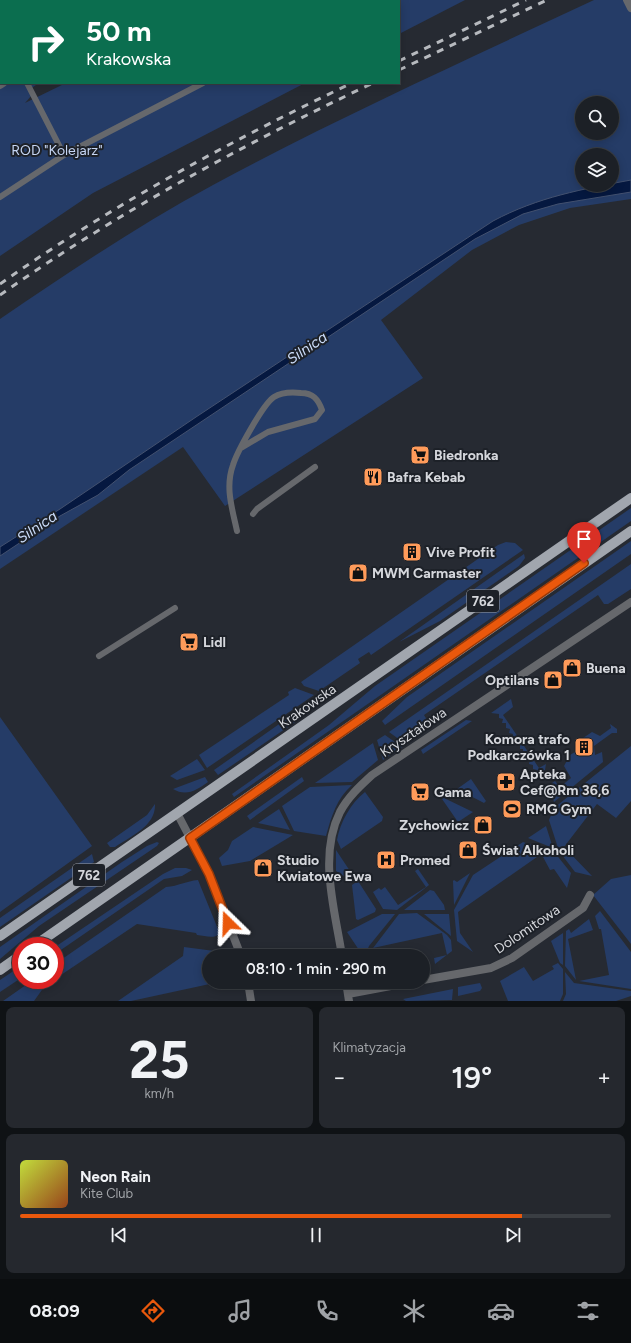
<!DOCTYPE html>
<html lang="pl">
<meta charset="utf-8">
<style>
body{margin:0;font-family:Figtree,sans-serif;background:#25282e;color:#f1f3f6;height:100vh;display:flex;flex-direction:column;font-size:15px;white-space:nowrap}
*{box-sizing:border-box;margin:0}
p{font-size:13px;color:#a0a3a7}
.icon{flex:none;width:22px;height:22px;fill:none;stroke:currentColor;stroke-width:2;stroke-linecap:round;stroke-linejoin:round}
.map{position:relative;height:1001px;overflow:hidden}
.panel{display:flex;flex-direction:column;gap:6px;padding:6px;background:#0f1215;flex:1}
.panel>*{flex:none}
.top-card{position:absolute;left:0px;top:0px;width:400px;height:84px;box-shadow:0 2px 10px #0003,0 0 0 1px #3a3e43;background:#0b6e4f;color:#fff;overflow:hidden}
.fabs{position:absolute;left:575px;top:96px;display:grid;gap:8px}
.fabs a{display:grid;place-items:center;width:44px;height:44px;border-radius:50%;background:#1c2026;box-shadow:0 2px 10px #0003,0 0 0 1px #3a3e43;font-size:20px}
.speed{position:absolute;left:12px;top:937px;display:flex;gap:8px;font-size:20px;font-weight:700;text-align:center}
.speed>*{display:grid;place-content:center;width:52px;height:52px;border-radius:50%;background:#1c2026;box-shadow:0 2px 10px #0003,0 0 0 1px #3a3e43;line-height:1}
.speed .limit{border:6px solid #d22;background:#fff;color:#111}
.pin{position:absolute;display:grid;place-items:center;width:34px;height:34px;color:#fff;margin:-41px -17px;border-radius:50% 50% 50% 0;rotate:-45deg;box-shadow:0 0 4px #0007}
.pin .icon{rotate:45deg}
.me{position:absolute;width:44px;margin:-22px;rotate:338deg;stroke-linejoin:round;filter:drop-shadow(0 0 3px #0008)}
.turn{display:flex;align-items:center;gap:14px;height:84px;padding:0 20px;font-size:18px}
.turn .icon{width:52px;height:52px;stroke-width:2.5}
.turn b{display:block;font-size:28px;line-height:34px}
.big{font-size:30px;font-weight:600;line-height:1.1}
.panel .widget{flex:1;display:flex;flex-direction:column;justify-content:center;gap:6px;min-width:0;padding:0 14px;border-radius:8px;background:#25282e}
.panel .dial{align-items:center;gap:0}
.dial b{font-size:52px;line-height:1}
.song{display:flex;align-items:center;gap:12px}
.cover{width:48px;height:48px;border-radius:6px;background:linear-gradient(135deg,hsl(70 70% 55%),hsl(20 70% 35%))}
.played{height:4px;border-radius:2px;background:linear-gradient(90deg,#ea580c 85%,#3a3e43 85%)}
.keys{display:flex;justify-content:space-around;direction:ltr}
.heat{display:flex;justify-content:space-between;align-items:center;font-size:22px;direction:ltr}
.panel .tiles{flex:1;display:grid;gap:6px;grid-template-columns:1fr 1fr}
.widget:last-child{grid-column:span 2}
.trip{position:absolute;left:202px;top:949px;width:228px;height:40px;border-radius:20px;background:#1c2026;box-shadow:0 2px 10px #0003,0 0 0 1px #3a3e43;font-weight:600;line-height:40px;text-align:center}
.tab-bar{display:flex;height:64px;justify-content:space-around;align-items:center;background:#0b0d0f;color:#a0a3a7}
.tab-bar .icon{width:28px;height:28px}
.tab-bar .selected{color:#ea580c}
.tab-bar b{font-size:18px;color:#f1f3f6}
.map>svg:first-child{display:block}
.green{fill:#253c67;fill-rule:evenodd}
.water{fill:#051840;stroke:#43516f}
.lines{fill:none;stroke-linecap:round;stroke-linejoin:round}
.lane{stroke:#66686c;stroke-width:6}
.street{stroke:#66686c;stroke-width:8}
.primary{stroke:#a1a6ae;stroke-width:10}
.rail{stroke:#b7babf;stroke-width:3;stroke-dasharray:7 7;stroke-linecap:butt}
.route-casing{stroke:#983908;stroke-width:10}
.route{stroke:#ea580c;stroke-width:7}
.labels{text-anchor:middle;stroke-width:4;stroke-linejoin:round;paint-order:stroke}
.shield{fill:#1d2128;stroke:#9ea0a6;stroke-width:1}
.shield-label{font-size:13px;font-weight:bold;fill:#d5d7dc}
.park-label{font-size:14px;fill:#c6d6f4;stroke:#1d2128}
.poi-label{font-size:14px;font-weight:bold;fill:#d5d7dc;stroke:#1d2128;text-anchor:start}
.street-label{font-size:14px;fill:#d5d7dc;stroke:#1d2128}
.water-label{font-size:15px;font-style:italic;fill:#ccddfa;stroke:#1d2128}
</style>
<div class="map">
<svg width="631" height="1001" viewBox="0 0 631 1001">
<rect width="100%" height="100%" fill="#262a32"/>
<!-- green -->
<path class="green" d="M0,0H119L1,1V83H39L30,89L32,95L25,103L66,83H305L93,193L0,256Z
M242,0H465L399,34V1H240Z
M594,0H631V199L570,208L519,225L472,250L381,320L423,378L225,506L183,447L0,569V319C69,272 139,225 213,185C337,118 466,60 594,0ZM582,103H612V133H582ZM582,155H612V185H582Z
M631,508V521L234,797L232,794L329,725L375,686Z
M631,541V554L385,725L382,721L407,697Z
M506,542L515,543L523,550L371,655L369,652L358,659L360,663L319,691L304,686L301,682L498,545Z
M524,554L525,558L519,566L440,621L399,642Z
M631,564V589L608,604H604L598,595L424,715L427,720L426,725L404,740H400L389,732Z
M295,688L314,695L207,768L199,755L289,695L288,692Z
M329,689L301,718L218,775L214,770Z
M511,699L513,707L503,715L539,768L546,764L545,770L541,774H536L537,770L533,769V765L529,764L530,759L526,758L527,754L523,753V749H520V744L516,743L517,739L512,738L513,734L509,733L510,729L506,728V723H502L503,719L499,718V714L491,713Z
M0,717L92,846L0,912Z
M466,720L472,721L423,754L421,750Z
M610,724L617,729V733H612L594,746L595,755L602,752L603,762L554,802L549,785L555,781L560,787L571,778L564,766L570,755L580,749L584,755L591,749L583,738L592,732L600,736L611,728Z
M385,735L402,747L383,760L377,740Z
M373,743L378,760L352,782L315,783Z
M631,746V801L616,818L597,804L564,847L592,876L575,872L559,851L549,820L554,808Z
M197,759L205,770L177,780L170,776Z
M205,777L208,782C197,790 186,797 173,789Z
M302,777L304,781L250,820L247,816Z
M471,779L486,801L484,803L457,789Z
M352,785C337,798 331,817 326,836L294,831L282,806L310,787Z
M365,792L383,817L382,821L341,849L337,840C340,822 351,803 365,792Z
M444,798L473,812L458,822L442,799Z
M155,804C156,826 131,836 115,847H110L107,843L147,815Z
M279,809L290,830L258,823Z
M546,826L553,848L528,838Z
M253,827L293,835L250,861L222,866L219,858L228,850L232,841Z
M157,842L159,843L157,846L39,926L0,959V947L122,862L147,846Z
M523,842L555,853L571,873L567,888L554,869L550,870L543,857H537L458,912L460,933L473,952L457,941L454,910L473,875Z
M336,850L352,874L345,877L336,871Z
M92,854L94,862L0,927V918Z
M175,868H186L192,870L182,876L164,879L55,954V947L163,874Z
M418,869L429,885L397,910L383,909L373,892L379,888L381,890L385,887L398,905L426,887L415,871Z
M470,873L454,905L453,881L454,880L457,882Z
M631,875V944L593,895L611,879Z
M198,880L220,934C213,939 206,936 197,935L196,933L137,924L55,979V964L166,887C179,886 186,881 198,880Z
M358,881L376,909L375,912L358,920L356,919L352,885Z
M430,890L434,891L444,905L445,910H404Z
M600,911L631,952V989L579,981L609,975L601,929H599L595,916Z
M417,913L447,935L451,940L452,951L435,964L434,958L447,955L442,933L373,948L374,954L367,956L399,914Z
M382,914H395L369,946L365,956H363L347,932Z
M424,914H449L451,936Z
M589,919L593,930L568,939L576,980L565,966L566,931L569,929L571,933Z
M563,933V965L560,963L551,941Z
M184,947L222,952L228,955L209,956V982H219L131,1001H118L183,956Z
M558,963L563,969V994L560,1001H508L500,981L524,967L533,981L554,969L552,966Z
M21,966V978L0,992V980Z
M565,972L574,983L631,991V996L616,1001H563L566,994Z
M33,980H54L44,987L34,1001H3Z
M480,983L482,988L480,991L458,996V987Z
M453,989L452,1000L406,1001L403,999Z"/>
<!-- water -->
<path class="water" d="M631,180V192L558,204L523,214L475,239L129,470L98,495L60,516L0,556V547L60,509L196,417L493,221C538,197 583,189 631,180Z"/>
<g class="lines">
<!-- lane -->
<path class="lane" d="M362,1L364,0
M27,83L64,155L203,83
M0,197L64,155
M253,514L257,509L315,467
M237,531C232,508 225,487 233,465C237,452 263,404 274,397C282,392 292,392 301,393C313,393 318,399 322,410L315,419L268,432L241,448
M99,656L175,608"/>
<!-- street -->
<path class="street" d="M627,0L631,8
M125,1L126,0
M0,85L3,83
M177,813L209,874L241,956
M342,956C335,910 318,856 340,812C348,797 360,786 372,775L631,602
M423,980L491,968L512,958L583,908L590,895
M248,982L251,1001
M346,982L349,1001
M348,994L412,982"/>
<!-- primary -->
<path class="primary" d="M0,936L631,498
M34,946L631,531
M0,970L21,955"/>
<!-- rail -->
<path class="rail" d="M399,61L526,0
M399,70L547,0
M0,284C111,206 230,141 352,83
M0,295C119,212 242,145 373,83"/>
</g>
<g class="lines">
<defs>
<path id="route" d="M228,923L209,874L190,838L584,563"/>
</defs>
<!-- route casing -->
<use href="#route" class="route-casing"/>
<!-- route -->
<use href="#route" class="route"/>
</g>
<!-- icons -->
<defs>
<symbol id="supermarket-square" viewBox="-11 -11 22 22"><rect x="-9" y="-9" width="18" height="18" rx="4" fill="#ff9b5a" stroke="#1d2128"/><path d="M-6-5.5h2.5l.6 2H6L4.5 2H-2.5L-4.4-4H-6ZM-1.5 3.2a1.3 1.3 0 1 0 .1 0ZM3 3.2a1.3 1.3 0 1 0 .1 0Z" fill="#111"/></symbol>
<symbol id="restaurant-square" viewBox="-11 -11 22 22"><rect x="-9" y="-9" width="18" height="18" rx="4" fill="#ff9b5a" stroke="#1d2128"/><path d="M-5-6h1v4h1v-4h1v4h1v-4h1v5L-1.5 .5V6h-2V.5L-5-1ZM5-6V6H3V1.5H1.5Q1.5-4 5-6Z" fill="#111"/></symbol>
<symbol id="building-square" viewBox="-11 -11 22 22"><rect x="-9" y="-9" width="18" height="18" rx="4" fill="#ff9b5a" stroke="#1d2128"/><path d="M-4-6H4V6H1V3H-1V6H-4ZM-2.5-4.3h1.7v1.8h-1.7ZM.8-4.3h1.7v1.8H.8ZM-2.5-1h1.7V.8h-1.7ZM.8-1h1.7V.8H.8Z" fill="#111"/></symbol>
<symbol id="shop-square" viewBox="-11 -11 22 22"><rect x="-9" y="-9" width="18" height="18" rx="4" fill="#ff9b5a" stroke="#1d2128"/><path d="M-5-2.5h2.3a2.7 3.5 0 0 1 5.4 0H5L5.5 6h-11ZM-1.5-2.5h3a1.5 2.3 0 0 0-3 0Z" fill="#111"/></symbol>
<symbol id="pharmacy-square" viewBox="-11 -11 22 22"><rect x="-9" y="-9" width="18" height="18" rx="4" fill="#ff9b5a" stroke="#1d2128"/><path d="M-2-6h4v4h4v4h-4v4h-4v-4h-4v-4h4Z" fill="#111"/></symbol>
<symbol id="stadium-square" viewBox="-11 -11 22 22"><rect x="-9" y="-9" width="18" height="18" rx="4" fill="#ff9b5a" stroke="#1d2128"/><path d="M0-5a6.5 5 0 1 0 0 10a6.5 5 0 1 0 0-10ZM-3.5-1.8h7v3.6h-7Z" fill="#111"/></symbol>
<symbol id="hospital-square" viewBox="-11 -11 22 22"><rect x="-9" y="-9" width="18" height="18" rx="4" fill="#ff9b5a" stroke="#1d2128"/><path d="M-5-5h3v3.5h4V-5h3V5h-3V1.5h-4V5h-3Z" fill="#111"/></symbol>
</defs>
<g fill-rule="evenodd">
<use href="#supermarket-square" x="409" y="444" width="22" height="22"/>
<use href="#restaurant-square" x="362" y="466" width="22" height="22"/>
<use href="#building-square" x="401" y="541" width="22" height="22"/>
<use href="#shop-square" x="347" y="562" width="22" height="22"/>
<use href="#supermarket-square" x="178" y="631" width="22" height="22"/>
<use href="#shop-square" x="561" y="657" width="22" height="22"/>
<use href="#shop-square" x="542" y="669" width="22" height="22"/>
<use href="#building-square" x="573" y="736" width="22" height="22"/>
<use href="#pharmacy-square" x="495" y="771" width="22" height="22"/>
<use href="#supermarket-square" x="409" y="781" width="22" height="22"/>
<use href="#stadium-square" x="501" y="798" width="22" height="22"/>
<use href="#shop-square" x="472" y="814" width="22" height="22"/>
<use href="#shop-square" x="457" y="839" width="22" height="22"/>
<use href="#hospital-square" x="375" y="849" width="22" height="22"/>
<use href="#shop-square" x="252" y="857" width="22" height="22"/>
</g>
<g class="labels">
<!-- shield labels -->
<g class="shield">
<rect x="467" y="590" width="32" height="22" rx="3"/>
<rect x="73" y="864" width="32" height="22" rx="3"/>
</g>
<g class="shield-label">
<text x="483" y="606">762</text>
<text x="89" y="880">762</text>
</g>
<!-- park labels -->
<g class="park-label">
<text x="57" y="155">ROD "Kolejarz"</text>
</g>
<!-- poi labels -->
<g class="poi-label">
<text x="434" y="460">Biedronka</text>
<text x="387" y="482">Bafra Kebab</text>
<text x="426" y="557">Vive Profit</text>
<text x="372" y="578">MWM Carmaster</text>
<text x="203" y="647">Lidl</text>
<text x="586" y="673">Buena</text>
<text x="539" y="685" text-anchor="end">Optilans</text>
<text x="570" y="744" text-anchor="end">Komora trafo<tspan x="570" dy="16">Podkarczówka 1</tspan></text>
<text x="520" y="779">Apteka<tspan x="520" dy="16">Cef@Rm 36,6</tspan></text>
<text x="434" y="797">Gama</text>
<text x="526" y="814">RMG Gym</text>
<text x="469" y="830" text-anchor="end">Zychowicz</text>
<text x="482" y="855">Świat Alkoholi</text>
<text x="277" y="865">Studio<tspan x="277" dy="16">Kwiatowe Ewa</tspan></text>
<text x="400" y="865">Promed</text>
</g>
<!-- street labels -->
<g class="street-label">
<text transform="translate(307 706) rotate(-35)" y="5">Krakowska</text>
<text transform="translate(413 732) rotate(-34)" y="5">Kryształowa</text>
<text transform="translate(527 929) rotate(-34)" y="5">Dolomitowa</text>
</g>
<!-- water labels -->
<g class="water-label">
<text transform="translate(307 348) rotate(-34)" y="5">Silnica</text>
<text transform="translate(37 527) rotate(-34)" y="5">Silnica</text>
</g>
</g>
</svg>
<div class="fabs">
<a><svg class="icon" aria-label="search" viewBox="0 0 24 24"><circle cx="10" cy="10" r="6"/><path d="M15 15l6 6"/></svg></a>
<a><svg class="icon" aria-label="layers" viewBox="0 0 24 24"><path d="M12 4l9 5-9 5-9-5zM3 14l9 5 9-5"/></svg></a>
</div>
<div class="speed"><div class="limit">30</div></div>
<div class="pin" style="left:584px;top:563px;background:#d93025"><svg class="icon" aria-label="arrive" viewBox="0 0 24 24"><path d="M6 21V4h12l-3 4 3 4H6"/></svg></div>
<svg class="me" style="left:228px;top:923px" viewBox="-20 -20 40 40"><path d="M0-17L14 15 0 8-14 15z" fill="#ea580c" stroke="#fff" stroke-width="4"/></svg>
<div class="trip">08:10 · 1 min · 290 m</div>
<div class="top-card">
<div class="turn"><svg class="icon" aria-label="right" viewBox="0 0 24 24"><path d="M7 20v-9h11M14 6l5 5-5 5"/></svg><div><b>50 m</b>Krakowska</div></div>
</div>
</div>
<section class="panel">
<div class="tiles">
<div class="widget dial"><b>25</b><p>km/h</p></div>
<div class="widget"><p>Klimatyzacja</p>
<div class="heat"><a>−</a><b class="big">19°</b><a>+</a></div>
</div>
<div class="widget">
<div class="song"><i class="cover"></i><div><b>Neon Rain</b><p>Kite Club</p></div></div>
<div class="played"></div>
<div class="keys"><svg class="icon" aria-label="previous" viewBox="0 0 24 24"><path d="M18 5L8 12l10 7zM5 5v14"/></svg><svg class="icon" aria-label="pause" viewBox="0 0 24 24"><path d="M8 5v14M16 5v14"/></svg><svg class="icon" aria-label="next" viewBox="0 0 24 24"><path d="M6 5l10 7-10 7zM19 5v14"/></svg></div>
</div>
</div>
</section>
<nav class="tab-bar">
<b>08:09</b>
<svg class="icon selected" aria-label="directions" viewBox="0 0 24 24"><path d="M12 3l9 9-9 9-9-9zM9 14v-3h6M13 9l2 2-2 2"/></svg>
<svg class="icon" aria-label="music" viewBox="0 0 24 24"><path d="M9 18V5l10-2v13"/><circle cx="6" cy="18" r="3"/><circle cx="16" cy="16" r="3"/></svg>
<svg class="icon" aria-label="phone" viewBox="0 0 24 24"><path d="M5 4h4l2 5-3 2q2 4 5 5l2-3 5 2v4C11 20 4 13 5 4z"/></svg>
<svg class="icon" aria-label="climate" viewBox="0 0 24 24"><path d="M12 3v18M4 7l16 10M4 17L20 7"/></svg>
<svg class="icon" aria-label="car" viewBox="0 0 24 24"><path d="M5 17H2v-5l4-1 3-4h7l3 4 3 1v5h-3M9 17h6M6 11h13"/><circle cx="7" cy="17" r="2"/><circle cx="17" cy="17" r="2"/></svg>
<svg class="icon" aria-label="filters" viewBox="0 0 24 24"><path d="M4 7h16M4 17h16"/><circle cx="9" cy="7" r="2"/><circle cx="15" cy="17" r="2"/></svg>
</nav>
